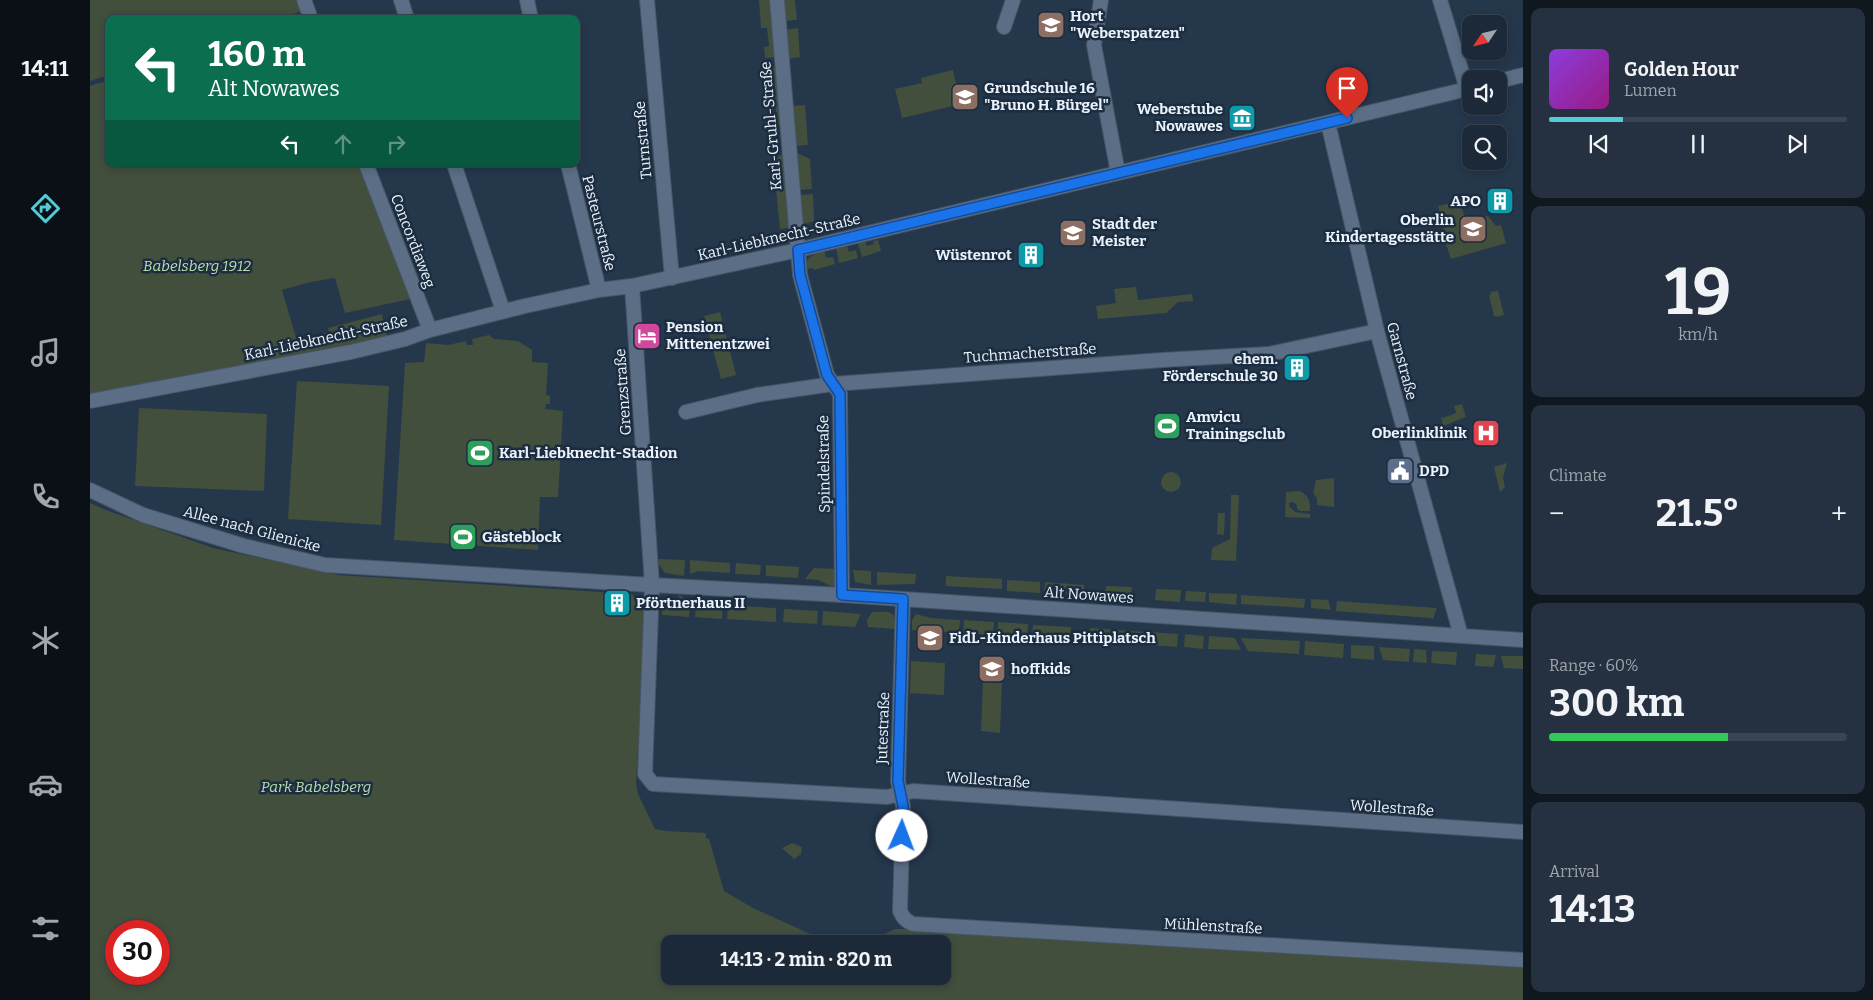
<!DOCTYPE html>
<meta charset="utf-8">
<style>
body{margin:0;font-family:Bitter,serif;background:#253140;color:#f1f3f6;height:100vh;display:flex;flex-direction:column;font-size:19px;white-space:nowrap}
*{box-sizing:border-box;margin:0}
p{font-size:16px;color:#a0a6ae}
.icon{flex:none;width:28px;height:28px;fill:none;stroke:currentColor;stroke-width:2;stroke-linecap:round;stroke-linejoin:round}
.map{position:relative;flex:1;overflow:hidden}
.details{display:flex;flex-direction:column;gap:8px;padding:8px;background:#0f171f;width:350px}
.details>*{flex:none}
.top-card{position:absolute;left:15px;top:15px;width:475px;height:152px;border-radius:10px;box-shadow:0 2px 8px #0003,0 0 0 1px #3a4553;background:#0b6e4f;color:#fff;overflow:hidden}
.needle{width:32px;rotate:235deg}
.controls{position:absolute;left:1372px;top:15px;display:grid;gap:10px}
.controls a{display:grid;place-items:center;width:45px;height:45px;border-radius:10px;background:#1c2938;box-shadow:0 2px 8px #0003,0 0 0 1px #3a4553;font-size:25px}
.speed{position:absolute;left:15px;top:920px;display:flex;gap:10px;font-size:25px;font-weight:700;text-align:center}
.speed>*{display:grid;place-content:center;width:65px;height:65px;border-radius:50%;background:#1c2938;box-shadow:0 2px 8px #0003,0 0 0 1px #3a4553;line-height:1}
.speed .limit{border:8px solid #d22;background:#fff;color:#111}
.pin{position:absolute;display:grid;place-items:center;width:42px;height:42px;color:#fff;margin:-51px -21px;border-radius:50% 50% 50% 0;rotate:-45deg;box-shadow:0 0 5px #0007}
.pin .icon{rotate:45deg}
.me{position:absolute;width:55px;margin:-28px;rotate:2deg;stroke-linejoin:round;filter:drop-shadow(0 0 4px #0008)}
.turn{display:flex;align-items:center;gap:18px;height:105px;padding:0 20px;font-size:22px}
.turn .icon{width:65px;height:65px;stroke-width:2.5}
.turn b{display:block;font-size:35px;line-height:42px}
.lanes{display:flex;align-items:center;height:48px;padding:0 20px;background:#0003;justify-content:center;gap:25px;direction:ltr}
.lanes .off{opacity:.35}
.big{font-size:38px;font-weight:700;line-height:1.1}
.details .widget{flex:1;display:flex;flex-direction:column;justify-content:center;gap:8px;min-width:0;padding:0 18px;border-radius:10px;background:#253140}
.details .dial{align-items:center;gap:0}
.dial b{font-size:65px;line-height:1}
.song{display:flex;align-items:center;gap:15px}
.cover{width:60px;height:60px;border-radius:8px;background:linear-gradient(135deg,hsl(270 70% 55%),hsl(310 70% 35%))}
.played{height:5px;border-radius:2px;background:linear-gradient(90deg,#52cbd7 25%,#3a4553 25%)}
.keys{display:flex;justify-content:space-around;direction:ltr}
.heat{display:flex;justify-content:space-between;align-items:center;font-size:28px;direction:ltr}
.charge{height:8px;border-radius:4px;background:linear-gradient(90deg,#34c759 60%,#3a4553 0)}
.trip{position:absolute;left:571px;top:935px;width:290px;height:50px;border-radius:10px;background:#1c2938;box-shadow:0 2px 8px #0003,0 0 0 1px #3a4553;font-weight:700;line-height:50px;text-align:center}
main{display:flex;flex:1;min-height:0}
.dock{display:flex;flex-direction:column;width:90px;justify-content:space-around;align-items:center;background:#0b1016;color:#a0a6ae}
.dock .icon{width:35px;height:35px}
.dock .on{color:#52cbd7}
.dock b{font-size:22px;color:#f1f3f6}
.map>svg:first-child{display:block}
.green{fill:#424f3d;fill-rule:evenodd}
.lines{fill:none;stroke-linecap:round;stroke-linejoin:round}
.minor-casing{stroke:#465566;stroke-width:16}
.minor{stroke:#5b6e85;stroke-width:14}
.route-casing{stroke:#114b97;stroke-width:12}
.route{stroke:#1a73e8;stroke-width:9}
.labels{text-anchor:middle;stroke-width:5;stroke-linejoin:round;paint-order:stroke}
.poi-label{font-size:15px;font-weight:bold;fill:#eaf3fd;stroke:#1c2d40;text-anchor:start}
.street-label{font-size:15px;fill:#eaf3fd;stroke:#1c2d40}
.park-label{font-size:15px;font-style:italic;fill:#badeac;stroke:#1c2d40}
</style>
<main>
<nav class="dock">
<b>14:11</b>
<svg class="icon on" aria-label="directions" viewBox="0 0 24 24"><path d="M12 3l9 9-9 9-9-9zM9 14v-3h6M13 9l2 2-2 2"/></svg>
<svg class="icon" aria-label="music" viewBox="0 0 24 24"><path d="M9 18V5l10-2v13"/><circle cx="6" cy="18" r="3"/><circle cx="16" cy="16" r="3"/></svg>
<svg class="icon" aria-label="phone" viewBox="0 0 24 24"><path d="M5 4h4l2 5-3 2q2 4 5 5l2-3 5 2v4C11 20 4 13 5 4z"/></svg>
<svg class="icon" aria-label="climate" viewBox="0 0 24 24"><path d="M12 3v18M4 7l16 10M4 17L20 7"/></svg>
<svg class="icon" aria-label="car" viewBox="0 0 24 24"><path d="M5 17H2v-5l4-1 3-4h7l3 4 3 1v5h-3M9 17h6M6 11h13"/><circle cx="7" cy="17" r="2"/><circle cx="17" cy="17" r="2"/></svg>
<svg class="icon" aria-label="filters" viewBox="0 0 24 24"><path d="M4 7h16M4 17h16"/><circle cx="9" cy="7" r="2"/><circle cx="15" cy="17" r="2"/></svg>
</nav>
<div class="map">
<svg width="1433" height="1000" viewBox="0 0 1433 1000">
<rect width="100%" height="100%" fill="#25374b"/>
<!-- green -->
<path class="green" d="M0,0H209L212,11L188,19H19V75L0,81Z
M669,0H681L686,57L675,58L674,47L679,46L677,28H671Z
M692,0H705L707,20L694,21Z
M708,28L710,57L697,59L695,30Z
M683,68H688L693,124L687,125Z
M863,70L871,104L812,118L805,89L832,83L831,78Z
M19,80V164H273L325,298L255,313L245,278L220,282L192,290L207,341L239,332L238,328L292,314L298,341L0,397V86Z
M715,105L718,145L705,146L702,106Z
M705,152L720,159L722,189L709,190Z
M695,153L702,227L690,229L683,159Z
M723,194L724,221L712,225L710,195Z
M1370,201L1376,222L1398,216L1406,226L1411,225L1416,243L1361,259L1352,232L1354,231L1348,206Z
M774,239L777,246L784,244L783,241L788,240L791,251L772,257L767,241Z
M756,243L759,252L766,250L768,258L749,263L746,247Z
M734,249L736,258L743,257L745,264L724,270L723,268L717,269C714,259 721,255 730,253L729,251Z
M1046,287L1048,300L1102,294L1103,301L1088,302L1076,313L1008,319L1006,306L1026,303L1024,289Z
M1408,291L1414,315L1407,317L1404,316L1399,295L1401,294V292Z
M630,312L646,375L631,379L614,316Z
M399,335L404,339L428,341L442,350V362L458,363L456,395L460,396V404H456L455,409L473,411L468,497H450L448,550L304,540L315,363L334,362L336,343L358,345L376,341L377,345H383L382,339Z
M207,381L299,386L291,525L198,519Z
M1372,404L1376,417L1353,426L1351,416L1353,418L1366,413L1364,406Z
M49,408L177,414L174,491L45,486Z
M1417,463L1413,477L1415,487L1410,492L1404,467Z
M1071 482a10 10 0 1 1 20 0a10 10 0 1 1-20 0Z
M1244,478V507L1227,505V498L1223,493L1226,480Z
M1209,491C1218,494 1221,502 1220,511H1210L1207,509V505L1202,502L1199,503V506L1205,512L1220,514V518L1195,517L1196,492Z
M1141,495H1149L1146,561L1121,560L1122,548L1140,539Z
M0,503L13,509L123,548L248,575L542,594L556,613L546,784L548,794L565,829L576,831L616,833V838L619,839L634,891L663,908L727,937L747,941H780L805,929H820L1433,966V1000H0ZM26,931H69V974H26ZM580,944H852V976H580Z
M1128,513H1135L1134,535L1127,534Z
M568,559L595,560L594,576L575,573L569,565Z
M600,560L640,563V573L608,571L600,574Z
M646,563L671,565L670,575L645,574Z
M676,565L709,567L708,578L676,576Z
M724,568L748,569L747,581L743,587L728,580L715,579Z
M763,570L781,571V585L765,582Z
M787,572L826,574L825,584L787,585Z
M856,576L912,579V589L856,586Z
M917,580L950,582V593L917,591Z
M955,582L994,585V595L954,592Z
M1016,586L1042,587L1041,597L1015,595Z
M1066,589L1091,590L1090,602L1065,600Z
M1096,591L1116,592L1115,602L1095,601Z
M1119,593L1147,594L1146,605L1119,602Z
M589,595L600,602L599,617L572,615V598L588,599Z
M1151,595L1215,599L1214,608L1151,604Z
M1221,599L1238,600L1241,610L1221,608Z
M1247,601L1347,608L1343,619L1340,618L1246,611Z
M606,602L633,604L632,619L605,617Z
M638,605L686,608V622L637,619Z
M694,609L728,611L727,624L693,622Z
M733,611L771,614L765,627L732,625Z
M782,612C800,612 806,609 805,629L778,627L777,620Z
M826,614L841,618L870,620L869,633L822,630V620Z
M874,620L904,622L903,635L873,633Z
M908,622L938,624L937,637L907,635Z
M943,625L981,627L980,640L942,638Z
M1000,628L1055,632V645L999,641Z
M1060,632L1088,634L1087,647L1059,645Z
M1095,634L1114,636L1113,649L1094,647Z
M1119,636L1145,638L1151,650L1118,649Z
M1151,638L1210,641L1209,654L1158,651Z
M1215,641L1254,644L1253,658L1214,655Z
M1261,645L1284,646V660L1261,658Z
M1289,647L1320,649L1319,662L1293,660Z
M1324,649L1336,650L1337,663L1323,662Z
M1342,651L1367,652L1366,665L1341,663Z
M1386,654L1406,655L1403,667L1385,666Z
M1411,656H1433V669L1414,668Z
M900,658H906L905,683H912L910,733L891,731L893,680H899Z
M821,661L855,663L854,695L820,693Z
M702,843L712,847L711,854L704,859L692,848Z"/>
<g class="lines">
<defs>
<path id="minor" d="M214,0L221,19
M311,0L317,19
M437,0L441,19
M557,0L582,278
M687,0L710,275L737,375L750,394L752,595
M1011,0L1004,45L1028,173
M1350,0L1377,89
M914,27L923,0
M1409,81L1433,75
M1238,123L1288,335L1371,636
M276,164L340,330
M364,164L413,311
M478,164L509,290
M542,286L562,585L555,774L563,784L797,797L823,791L1433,832
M0,401L261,352L315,339L340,330L435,306L509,290L542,286L708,250L1381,88
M596,412L667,395L743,384L1072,360L1179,354L1287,331
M0,490L53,515L154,546L235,565L562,585L752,595L1433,640
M813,599L808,781L813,806L810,911C813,918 816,921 823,924L1433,960"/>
</defs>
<!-- minor casing -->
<use href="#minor" class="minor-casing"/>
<!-- minor -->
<use href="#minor" class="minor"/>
</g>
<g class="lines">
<defs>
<path id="route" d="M812,836L813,806L808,781L813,599L752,595L750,394L737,375L710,275L708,250L1257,118"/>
</defs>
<!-- route casing -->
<use href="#route" class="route-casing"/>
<!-- route -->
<use href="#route" class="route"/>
</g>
<!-- icons -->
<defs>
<symbol id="school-square" viewBox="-11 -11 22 22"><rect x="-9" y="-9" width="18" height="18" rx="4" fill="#8d6e63" stroke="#1c2d40"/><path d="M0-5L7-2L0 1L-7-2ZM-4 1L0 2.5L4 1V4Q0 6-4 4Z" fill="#fff"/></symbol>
<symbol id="museum-square" viewBox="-11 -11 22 22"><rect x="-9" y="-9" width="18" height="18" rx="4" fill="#0f9aa8" stroke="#1c2d40"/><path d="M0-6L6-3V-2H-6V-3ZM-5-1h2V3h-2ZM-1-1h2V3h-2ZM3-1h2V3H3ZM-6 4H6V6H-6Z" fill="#fff"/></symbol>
<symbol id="building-square" viewBox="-11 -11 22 22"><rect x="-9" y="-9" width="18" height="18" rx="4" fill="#0f9aa8" stroke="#1c2d40"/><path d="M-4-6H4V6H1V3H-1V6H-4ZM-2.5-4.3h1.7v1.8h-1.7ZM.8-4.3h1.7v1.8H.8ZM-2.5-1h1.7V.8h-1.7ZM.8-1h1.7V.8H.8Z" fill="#fff"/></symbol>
<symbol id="hotel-square" viewBox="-11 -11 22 22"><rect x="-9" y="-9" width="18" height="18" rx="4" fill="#d1479c" stroke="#1c2d40"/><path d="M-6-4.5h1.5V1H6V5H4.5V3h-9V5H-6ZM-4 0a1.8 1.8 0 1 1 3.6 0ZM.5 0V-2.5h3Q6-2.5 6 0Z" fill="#fff"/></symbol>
<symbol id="stadium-square" viewBox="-11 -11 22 22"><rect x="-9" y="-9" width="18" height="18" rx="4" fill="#2e9e5b" stroke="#1c2d40"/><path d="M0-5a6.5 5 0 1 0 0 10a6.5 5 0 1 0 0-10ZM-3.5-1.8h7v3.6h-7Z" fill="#fff"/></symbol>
<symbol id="hospital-square" viewBox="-11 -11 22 22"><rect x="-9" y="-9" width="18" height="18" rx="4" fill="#e0444e" stroke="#1c2d40"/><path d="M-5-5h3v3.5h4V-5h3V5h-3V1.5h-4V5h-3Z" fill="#fff"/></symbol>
<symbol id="civic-square" viewBox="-11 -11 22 22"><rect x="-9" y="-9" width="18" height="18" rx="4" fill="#5c6f8a" stroke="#1c2d40"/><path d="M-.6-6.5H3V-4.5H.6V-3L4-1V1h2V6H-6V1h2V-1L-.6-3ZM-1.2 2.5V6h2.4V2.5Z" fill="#fff"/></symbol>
</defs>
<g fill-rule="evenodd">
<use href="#school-square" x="945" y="9" width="32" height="32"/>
<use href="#school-square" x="859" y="81" width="32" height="32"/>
<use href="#museum-square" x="1136" y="102" width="32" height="32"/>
<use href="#building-square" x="1394" y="185" width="32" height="32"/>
<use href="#school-square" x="1367" y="213" width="32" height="32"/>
<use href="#school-square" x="967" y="217" width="32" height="32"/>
<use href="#building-square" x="925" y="239" width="32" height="32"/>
<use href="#hotel-square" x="541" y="320" width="32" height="32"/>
<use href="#building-square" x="1191" y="352" width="32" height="32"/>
<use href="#stadium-square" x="1061" y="410" width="32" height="32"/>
<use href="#hospital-square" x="1380" y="417" width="32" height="32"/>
<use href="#stadium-square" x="374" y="437" width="32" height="32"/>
<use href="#civic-square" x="1294" y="455" width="32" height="32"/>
<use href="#stadium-square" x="357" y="521" width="32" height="32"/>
<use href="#building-square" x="511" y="587" width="32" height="32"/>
<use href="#school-square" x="824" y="622" width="32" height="32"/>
<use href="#school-square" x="886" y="653" width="32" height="32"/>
</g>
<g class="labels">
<!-- poi labels -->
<g class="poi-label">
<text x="980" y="21">Hort<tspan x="980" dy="17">"Weberspatzen"</tspan></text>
<text x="894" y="93">Grundschule 16<tspan x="894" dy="17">"Bruno H. Bürgel"</tspan></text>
<text x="1133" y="114" text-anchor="end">Weberstube<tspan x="1133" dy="17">Nowawes</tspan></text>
<text x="1391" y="206" text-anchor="end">APO</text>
<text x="1364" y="225" text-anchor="end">Oberlin<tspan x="1364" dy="17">Kindertagesstätte</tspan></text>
<text x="1002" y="229">Stadt der<tspan x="1002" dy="17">Meister</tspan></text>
<text x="922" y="260" text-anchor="end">Wüstenrot</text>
<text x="576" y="332">Pension<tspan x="576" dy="17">Mittenentzwei</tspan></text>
<text x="1188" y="364" text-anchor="end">ehem.<tspan x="1188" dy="17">Förderschule 30</tspan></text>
<text x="1096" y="422">Amvicu<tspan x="1096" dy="17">Trainingsclub</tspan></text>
<text x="1377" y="438" text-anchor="end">Oberlinklinik</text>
<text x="409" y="458">Karl-Liebknecht-Stadion</text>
<text x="1329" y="476">DPD</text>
<text x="392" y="542">Gästeblock</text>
<text x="546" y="608">Pförtnerhaus II</text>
<text x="859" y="643">FidL-Kinderhaus Pittiplatsch</text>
<text x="921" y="674">hoffkids</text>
</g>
<!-- street labels -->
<g class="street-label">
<text transform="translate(681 126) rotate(-95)" y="5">Karl-Gruhl-Straße</text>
<text transform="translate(553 140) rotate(-95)" y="5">Turnstraße</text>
<text transform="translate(509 223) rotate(76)" y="5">Pasteurstraße</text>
<text transform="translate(689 237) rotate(-13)" y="5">Karl-Liebknecht-Straße</text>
<text transform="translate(323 241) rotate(69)" y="5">Concordiaweg</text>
<text transform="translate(236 338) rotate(-12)" y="5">Karl-Liebknecht-Straße</text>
<text transform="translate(940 353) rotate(-4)" y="5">Tuchmacherstraße</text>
<text transform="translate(1312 361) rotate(75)" y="5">Garnstraße</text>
<text transform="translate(533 392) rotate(-94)" y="5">Grenzstraße</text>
<text transform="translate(734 464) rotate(-91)" y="5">Spindelstraße</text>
<text transform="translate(162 529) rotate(15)" y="5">Allee nach Glienicke</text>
<text transform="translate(999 595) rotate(4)" y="5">Alt Nowawes</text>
<text transform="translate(793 728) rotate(-88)" y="5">Jutestraße</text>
<text transform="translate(898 780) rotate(4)" y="5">Wollestraße</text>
<text transform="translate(1302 808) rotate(4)" y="5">Wollestraße</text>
<text transform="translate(1123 926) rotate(3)" y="5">Mühlenstraße</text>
</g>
<!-- park labels -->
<g class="park-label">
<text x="107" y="271">Babelsberg 1912</text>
<text x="226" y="792">Park Babelsberg</text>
</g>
</g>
</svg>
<div class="controls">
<a><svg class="needle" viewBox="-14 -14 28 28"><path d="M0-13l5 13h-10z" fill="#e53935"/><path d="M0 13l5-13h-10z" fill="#a0a6ae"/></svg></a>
<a><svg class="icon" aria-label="sound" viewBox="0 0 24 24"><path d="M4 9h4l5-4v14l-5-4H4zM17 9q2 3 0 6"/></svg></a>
<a><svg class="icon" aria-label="search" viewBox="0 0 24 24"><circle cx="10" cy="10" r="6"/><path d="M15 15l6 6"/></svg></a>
</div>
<div class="speed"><div class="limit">30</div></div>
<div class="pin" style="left:1257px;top:118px;background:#d93025"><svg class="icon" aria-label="arrive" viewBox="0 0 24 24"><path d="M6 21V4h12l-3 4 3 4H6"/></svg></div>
<svg class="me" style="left:812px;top:836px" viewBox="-20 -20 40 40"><circle r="19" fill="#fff"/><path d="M0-13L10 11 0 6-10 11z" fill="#1a73e8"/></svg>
<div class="trip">14:13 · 2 min · 820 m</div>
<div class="top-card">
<div class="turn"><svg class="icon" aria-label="left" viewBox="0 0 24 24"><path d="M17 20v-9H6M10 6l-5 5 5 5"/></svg><div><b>160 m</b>Alt Nowawes</div></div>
<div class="lanes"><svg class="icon" aria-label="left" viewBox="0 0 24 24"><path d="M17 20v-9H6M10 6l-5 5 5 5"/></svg><svg class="icon off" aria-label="ahead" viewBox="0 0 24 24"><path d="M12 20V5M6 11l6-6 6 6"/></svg><svg class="icon off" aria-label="right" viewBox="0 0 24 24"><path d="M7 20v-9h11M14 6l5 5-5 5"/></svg></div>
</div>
</div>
<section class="details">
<div class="widget">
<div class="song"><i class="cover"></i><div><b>Golden Hour</b><p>Lumen</p></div></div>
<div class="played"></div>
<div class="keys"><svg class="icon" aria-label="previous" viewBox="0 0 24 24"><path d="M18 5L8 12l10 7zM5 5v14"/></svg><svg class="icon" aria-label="pause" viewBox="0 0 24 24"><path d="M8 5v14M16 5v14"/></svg><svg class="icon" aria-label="next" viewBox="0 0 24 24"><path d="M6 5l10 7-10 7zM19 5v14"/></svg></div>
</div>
<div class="widget dial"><b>19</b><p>km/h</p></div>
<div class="widget"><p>Climate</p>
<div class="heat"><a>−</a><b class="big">21.5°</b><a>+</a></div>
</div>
<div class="widget"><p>Range · 60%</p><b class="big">300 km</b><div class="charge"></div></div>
<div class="widget"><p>Arrival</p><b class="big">14:13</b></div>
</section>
</main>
